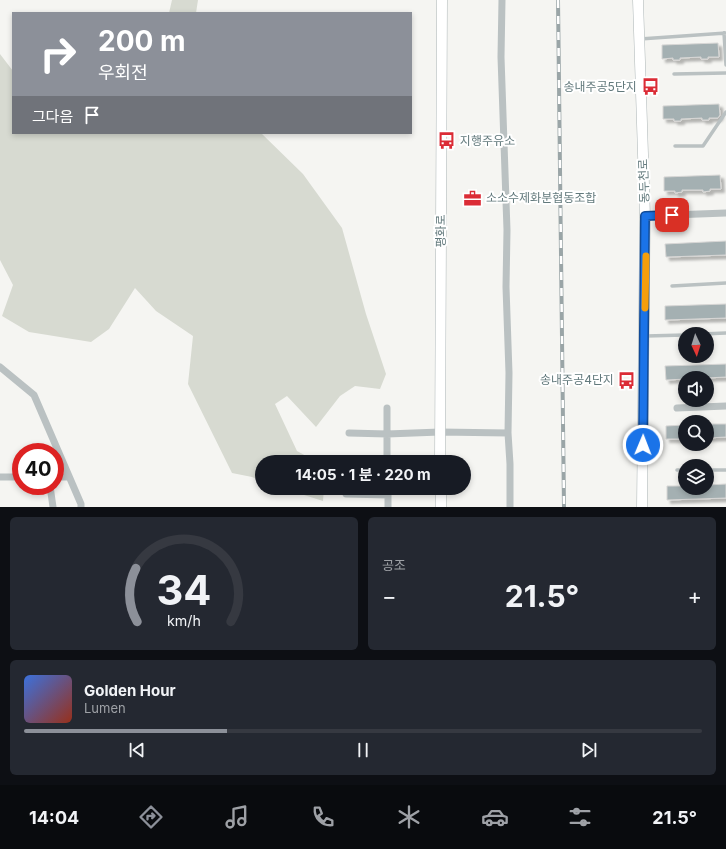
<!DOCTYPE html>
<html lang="ko">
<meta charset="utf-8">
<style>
body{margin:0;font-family:Inter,"Noto Sans KR",sans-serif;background:#242831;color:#f1f3f6;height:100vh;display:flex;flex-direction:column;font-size:15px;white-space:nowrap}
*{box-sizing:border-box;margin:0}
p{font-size:13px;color:#9ea1a6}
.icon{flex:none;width:22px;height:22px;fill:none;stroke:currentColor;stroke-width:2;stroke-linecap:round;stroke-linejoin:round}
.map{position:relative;height:507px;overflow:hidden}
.drawer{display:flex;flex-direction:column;gap:10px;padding:10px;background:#0d0f14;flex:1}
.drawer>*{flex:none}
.hud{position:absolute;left:12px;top:12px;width:400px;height:122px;border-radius:0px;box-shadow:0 2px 6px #0003;background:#8c9099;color:#fff;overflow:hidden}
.needle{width:26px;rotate:176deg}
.controls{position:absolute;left:678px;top:327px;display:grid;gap:8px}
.controls a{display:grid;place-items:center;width:36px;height:36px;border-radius:50%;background:#171b24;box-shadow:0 2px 6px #0003;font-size:20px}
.speed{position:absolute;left:12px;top:443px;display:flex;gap:8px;font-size:20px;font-weight:700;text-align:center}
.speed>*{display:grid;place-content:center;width:52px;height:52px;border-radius:50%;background:#171b24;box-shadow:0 2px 6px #0003;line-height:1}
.speed .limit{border:6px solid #d22;background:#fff;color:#111}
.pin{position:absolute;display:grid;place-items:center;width:34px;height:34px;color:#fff;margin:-17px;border-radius:8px;box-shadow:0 2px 6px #0006}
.me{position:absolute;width:44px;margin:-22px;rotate:1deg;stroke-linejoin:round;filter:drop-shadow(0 0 3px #0008)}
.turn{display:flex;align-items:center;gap:14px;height:84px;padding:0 20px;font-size:18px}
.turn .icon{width:52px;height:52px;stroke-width:2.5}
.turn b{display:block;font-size:28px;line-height:34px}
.then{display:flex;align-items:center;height:38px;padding:0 20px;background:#0003;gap:8px;font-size:15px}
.big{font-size:30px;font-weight:700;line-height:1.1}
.drawer .widget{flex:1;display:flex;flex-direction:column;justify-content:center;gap:6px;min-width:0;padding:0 14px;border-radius:6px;background:#242831}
.drawer .dial{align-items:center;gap:0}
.dial svg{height:104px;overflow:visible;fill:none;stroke:#363941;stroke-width:7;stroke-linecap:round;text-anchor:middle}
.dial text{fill:#f1f3f6;stroke:none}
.song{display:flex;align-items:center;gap:12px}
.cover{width:48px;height:48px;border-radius:6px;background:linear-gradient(135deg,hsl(220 70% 55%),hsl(10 70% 35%))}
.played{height:4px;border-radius:2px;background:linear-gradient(90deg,#8c9099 30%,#363941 30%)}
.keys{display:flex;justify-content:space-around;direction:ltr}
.heat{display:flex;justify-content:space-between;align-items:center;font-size:22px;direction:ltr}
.drawer .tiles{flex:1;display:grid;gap:10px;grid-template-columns:1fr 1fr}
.widget:last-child{grid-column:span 2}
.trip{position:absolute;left:255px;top:455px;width:216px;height:40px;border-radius:20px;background:#171b24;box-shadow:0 2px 6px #0003;font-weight:700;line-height:40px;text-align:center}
.tabs{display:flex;height:64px;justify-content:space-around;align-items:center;background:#090b0e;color:#9ea1a6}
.tabs .icon{width:28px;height:28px}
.tabs .current{color:#8c9099}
.tabs b{font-size:18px;color:#f1f3f6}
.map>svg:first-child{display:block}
.green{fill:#d7dad1}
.building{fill:#a4b0b2;stroke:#d7d6d5;filter:url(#shadow)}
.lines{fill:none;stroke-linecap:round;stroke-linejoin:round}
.secondary-casing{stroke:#adb6b7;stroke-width:11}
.lane{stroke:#bac1c2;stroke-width:3.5}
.street{stroke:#bac1c2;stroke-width:7}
.secondary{stroke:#fff;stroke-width:10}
.rail-casing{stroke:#9aa5a7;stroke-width:4}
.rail{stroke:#fff;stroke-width:2.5;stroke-dasharray:8;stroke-linecap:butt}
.route-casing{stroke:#114b97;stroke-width:10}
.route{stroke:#1a73e8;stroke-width:7}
.slow{stroke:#f59e0b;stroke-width:7}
.labels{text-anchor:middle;stroke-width:4;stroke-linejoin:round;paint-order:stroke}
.poi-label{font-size:12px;fill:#62797c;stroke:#fff;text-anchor:end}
.street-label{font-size:12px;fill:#62797c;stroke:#fff}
</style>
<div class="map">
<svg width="726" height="507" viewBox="0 0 726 507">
<defs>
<filter id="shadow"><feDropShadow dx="3.5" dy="3.5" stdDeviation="1" flood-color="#0004"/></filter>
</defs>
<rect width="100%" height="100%" fill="#f5f5f2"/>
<!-- green -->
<path class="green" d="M172,0H198L196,13H169Z
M0,54L13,71V133H261L303,174L342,228L366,314L386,374L380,389L355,386L340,396L316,427L287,396L275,404L297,451L317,462H262V481L252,477L232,473L188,384L193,336L156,311L135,288L109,329L91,342L29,332L2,316L13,285L0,260Z
M282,488H324L323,501Z"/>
<!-- building -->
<path class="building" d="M718,43L719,57H708V59H701V57L680,58V60H673V58L662,59V45Z
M719,104L720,115L718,118H709V120H702V118L681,119V121H674V119H663V106Z
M720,175L721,189H710V191L703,192V190H682V192L675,193V191H664V177Z
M726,241V255L666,257L665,244Z
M726,304V318L665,320V306Z
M726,364V377L666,380L665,366Z
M707,424H726V437L707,438Z
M685,425V439H666V426Z
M726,484V498L667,500V486H685V488H707V485Z"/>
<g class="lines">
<defs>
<path id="secondary" d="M638,0L645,216L642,507
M440,462L442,0
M441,488V507"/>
</defs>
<!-- secondary casing -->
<use href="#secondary" class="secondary-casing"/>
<!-- lane -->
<path class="lane" d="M724,33L726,65
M640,39L726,33
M674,74L726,73
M675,146H703L726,112
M672,286L726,283
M702,334L726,333
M646,336L685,335
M677,470H685
M707,470H726"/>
<!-- street -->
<path class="street" d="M645,216L726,213
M0,367L34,395L81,504V507
M387,408V462
M677,408L726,406
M349,433L387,434L440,432L508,433L509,373L506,287L507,230L501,57L502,0
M508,433L510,464V507
M0,477H21
M55,477H69
M50,486L53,507
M388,488V507
M346,494L388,495"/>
<!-- secondary -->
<use href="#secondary" class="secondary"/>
<defs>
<path id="rail" d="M558,0L564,507"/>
</defs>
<!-- rail casing -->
<use href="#rail" class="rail-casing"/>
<!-- rail -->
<use href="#rail" class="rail"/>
</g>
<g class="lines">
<defs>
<path id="route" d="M643,445L645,216L672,215"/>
</defs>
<!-- route casing -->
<use href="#route" class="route-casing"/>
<!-- route -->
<use href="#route" class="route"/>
<!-- slow -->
<path class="slow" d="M645,308L646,256"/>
</g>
<!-- icons -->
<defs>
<symbol id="bus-bare" viewBox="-9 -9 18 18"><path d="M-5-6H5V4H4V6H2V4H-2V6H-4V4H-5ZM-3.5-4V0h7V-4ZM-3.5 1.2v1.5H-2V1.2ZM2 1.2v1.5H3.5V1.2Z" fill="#db2c36" stroke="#fff" stroke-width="2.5" paint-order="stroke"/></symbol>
<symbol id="office-bare" viewBox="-9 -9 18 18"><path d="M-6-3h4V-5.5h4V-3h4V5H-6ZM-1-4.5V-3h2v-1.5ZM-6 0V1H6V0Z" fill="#db2c36" stroke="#fff" stroke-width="2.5" paint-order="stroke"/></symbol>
</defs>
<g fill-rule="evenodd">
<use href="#bus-bare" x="638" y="74" width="25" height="25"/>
<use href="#bus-bare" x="434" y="128" width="25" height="25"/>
<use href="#office-bare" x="460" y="186" width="25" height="25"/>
<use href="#bus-bare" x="614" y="368" width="25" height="25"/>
</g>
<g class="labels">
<!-- poi labels -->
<g class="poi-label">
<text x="637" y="91">송내주공5단지</text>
<text x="460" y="145" text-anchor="start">지행주유소</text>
<text x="486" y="202" text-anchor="start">소소수제화분협동조합</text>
<text x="614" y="384">송내주공4단지</text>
</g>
<!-- street labels -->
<g class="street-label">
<text transform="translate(644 181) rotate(-92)" y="4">동두천로</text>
<text transform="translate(441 231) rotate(-90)" y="4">평화로</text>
</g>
</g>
</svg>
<div class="controls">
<a><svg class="needle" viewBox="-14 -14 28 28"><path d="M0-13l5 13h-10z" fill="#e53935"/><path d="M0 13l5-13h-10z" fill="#9ea1a6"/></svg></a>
<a><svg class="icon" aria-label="sound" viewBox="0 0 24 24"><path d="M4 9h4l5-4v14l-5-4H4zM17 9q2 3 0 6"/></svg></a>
<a><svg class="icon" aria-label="search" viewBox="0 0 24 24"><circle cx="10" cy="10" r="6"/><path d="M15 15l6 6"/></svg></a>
<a><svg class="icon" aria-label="layers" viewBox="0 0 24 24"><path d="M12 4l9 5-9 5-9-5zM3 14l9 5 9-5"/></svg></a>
</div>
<div class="speed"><div class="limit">40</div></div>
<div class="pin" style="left:672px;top:215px;background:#d93025"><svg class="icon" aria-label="arrive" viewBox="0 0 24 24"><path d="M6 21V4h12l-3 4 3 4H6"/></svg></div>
<svg class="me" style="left:643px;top:445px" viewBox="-20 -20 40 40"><circle r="17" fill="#1a73e8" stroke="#fff" stroke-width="3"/><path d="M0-11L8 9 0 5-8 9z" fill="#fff"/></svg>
<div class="trip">14:05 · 1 분 · 220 m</div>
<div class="hud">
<div class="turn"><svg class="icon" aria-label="right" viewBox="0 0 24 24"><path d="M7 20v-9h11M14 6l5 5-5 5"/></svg><div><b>200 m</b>우회전</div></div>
<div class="then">그다음<svg class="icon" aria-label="arrive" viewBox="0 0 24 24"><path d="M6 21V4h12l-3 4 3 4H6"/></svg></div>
</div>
</div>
<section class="drawer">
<div class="tiles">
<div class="widget dial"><svg viewBox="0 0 100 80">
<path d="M14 69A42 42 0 1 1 86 69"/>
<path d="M14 69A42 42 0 0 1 13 28" stroke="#8c9099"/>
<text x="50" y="56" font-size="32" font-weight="700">34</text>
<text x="50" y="72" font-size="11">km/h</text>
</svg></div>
<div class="widget"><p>공조</p>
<div class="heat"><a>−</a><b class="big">21.5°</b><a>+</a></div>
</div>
<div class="widget">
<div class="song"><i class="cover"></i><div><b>Golden Hour</b><p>Lumen</p></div></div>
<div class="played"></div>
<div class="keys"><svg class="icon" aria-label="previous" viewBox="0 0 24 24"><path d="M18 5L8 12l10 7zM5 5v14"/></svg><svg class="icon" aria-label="pause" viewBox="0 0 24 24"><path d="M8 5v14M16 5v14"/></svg><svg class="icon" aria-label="next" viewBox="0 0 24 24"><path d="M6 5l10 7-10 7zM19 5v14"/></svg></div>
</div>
</div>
</section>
<nav class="tabs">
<b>14:04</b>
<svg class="icon current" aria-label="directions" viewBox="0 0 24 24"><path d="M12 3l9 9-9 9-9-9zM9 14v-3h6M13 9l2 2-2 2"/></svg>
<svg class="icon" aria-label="music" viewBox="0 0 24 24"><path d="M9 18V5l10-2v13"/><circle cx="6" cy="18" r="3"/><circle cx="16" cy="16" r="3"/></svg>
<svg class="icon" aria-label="phone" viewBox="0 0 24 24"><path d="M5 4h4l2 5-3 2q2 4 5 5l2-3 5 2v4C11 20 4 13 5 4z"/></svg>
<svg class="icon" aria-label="climate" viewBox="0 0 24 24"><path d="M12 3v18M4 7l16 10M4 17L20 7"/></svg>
<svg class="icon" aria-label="car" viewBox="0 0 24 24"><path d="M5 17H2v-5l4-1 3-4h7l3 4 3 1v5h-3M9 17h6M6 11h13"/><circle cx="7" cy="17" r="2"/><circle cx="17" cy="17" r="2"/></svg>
<svg class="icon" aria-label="filters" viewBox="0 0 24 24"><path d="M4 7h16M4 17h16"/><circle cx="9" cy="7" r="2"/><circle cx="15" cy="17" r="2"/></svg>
<b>21.5°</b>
</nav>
